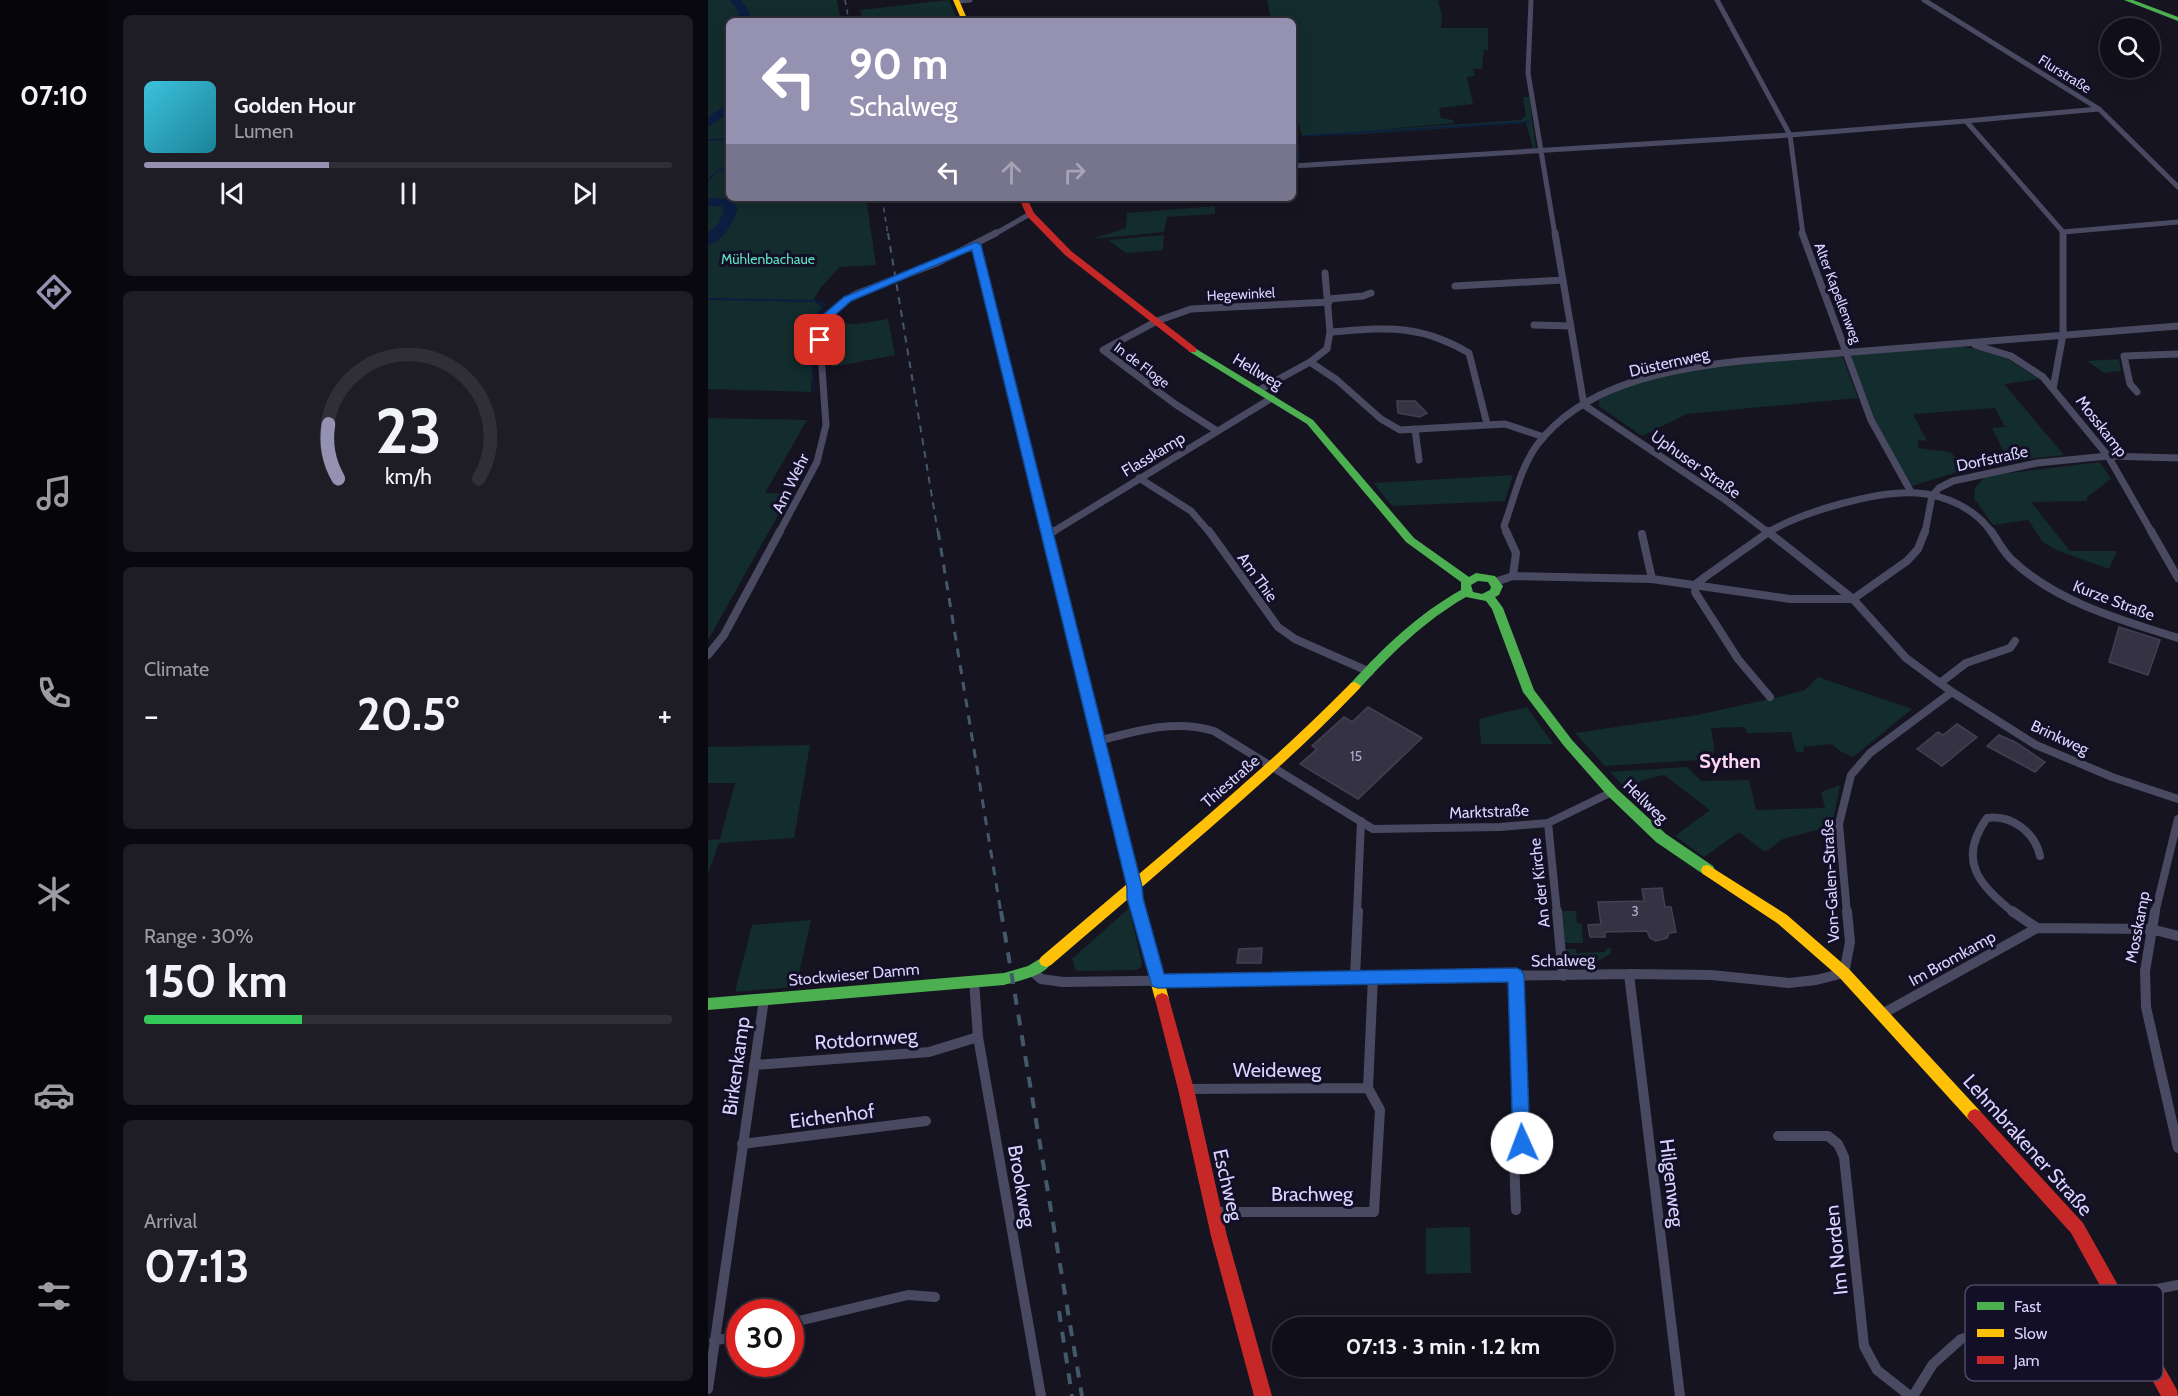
<!DOCTYPE html>
<meta charset="utf-8">
<style>
body{margin:0;font-family:Cabin,sans-serif;background:#1e1d26;color:#f1f3f6;height:100vh;display:flex;flex-direction:column;font-size:22px;white-space:nowrap}
*{box-sizing:border-box;margin:0}
p{font-size:20px;color:#9c9ca2}
.icon{flex:none;width:33px;height:33px;fill:none;stroke:currentColor;stroke-width:2;stroke-linecap:round;stroke-linejoin:round}
.map{position:relative;flex:1;overflow:hidden}
.panel{display:flex;flex-direction:column;gap:15px;padding:15px;background:#09080e;width:600px}
.panel>*{flex:none}
.banner{position:absolute;left:18px;top:18px;width:570px;height:183px;border-radius:9px;box-shadow:0 3px 15px #0003,0 0 0 2px #302f38;background:#9591b1;color:#fff;overflow:hidden}
.fabs{position:absolute;left:1392px;top:18px;display:grid;gap:12px}
.fabs a{display:grid;place-items:center;width:60px;height:60px;border-radius:50%;background:#100f19;box-shadow:0 3px 15px #0003,0 0 0 2px #302f38;font-size:30px}
.speed{position:absolute;left:18px;top:1299px;display:flex;gap:12px;font-size:30px;font-weight:700;text-align:center}
.speed>*{display:grid;place-content:center;width:78px;height:78px;border-radius:50%;background:#100f19;box-shadow:0 3px 15px #0003,0 0 0 2px #302f38;line-height:1}
.speed .limit{border:9px solid #d22;background:#fff;color:#111}
.pin{position:absolute;display:grid;place-items:center;width:51px;height:51px;color:#fff;margin:-26px;border-radius:12px;box-shadow:0 3px 9px #0006}
.me{position:absolute;width:66px;margin:-33px;rotate:358deg;stroke-linejoin:round;filter:drop-shadow(0 0 4px #0008)}
.turn{display:flex;align-items:center;gap:21px;height:126px;padding:0 24px;font-size:27px}
.turn .icon{width:78px;height:78px;stroke-width:2.5}
.turn b{display:block;font-size:42px;line-height:51px}
.lanes{display:flex;align-items:center;height:57px;padding:0 24px;background:#0003;justify-content:center;gap:30px;direction:ltr}
.lanes .off{opacity:.35}
.big{font-size:45px;font-weight:800;line-height:1.1}
.panel .card{flex:1;display:flex;flex-direction:column;justify-content:center;gap:9px;min-width:0;padding:0 21px;border-radius:9px;background:#1e1d26}
.panel .dial{align-items:center;gap:0}
.dial svg{height:156px;overflow:visible;fill:none;stroke:#302f38;stroke-width:7;stroke-linecap:round;text-anchor:middle}
.dial text{fill:#f1f3f6;stroke:none}
.song{display:flex;align-items:center;gap:18px}
.cover{width:72px;height:72px;border-radius:9px;background:linear-gradient(135deg,hsl(190 70% 55%),hsl(190 70% 35%))}
.played{height:6px;border-radius:3px;background:linear-gradient(90deg,#9591b1 35%,#302f38 35%)}
.keys{display:flex;justify-content:space-around;direction:ltr}
.heat{display:flex;justify-content:space-between;align-items:center;font-size:33px;direction:ltr}
.charge{height:9px;border-radius:4px;background:linear-gradient(90deg,#34c759 30%,#302f38 0)}
.trip{position:absolute;left:564px;top:1317px;width:342px;height:60px;border-radius:30px;background:#100f19;box-shadow:0 3px 15px #0003,0 0 0 2px #302f38;font-weight:800;line-height:60px;text-align:center}
main{display:flex;flex:1;min-height:0}
.menu{display:flex;flex-direction:column;width:108px;justify-content:space-around;align-items:center;background:#06060a;color:#9c9ca2}
.menu .icon{width:42px;height:42px}
.menu .current{color:#9591b1}
.menu b{font-size:27px;color:#f1f3f6}
.map>svg:first-child{display:block}
.green{fill:#132c2d}
.lines{fill:none;stroke-linecap:round;stroke-linejoin:round}
.stream-far1{stroke:#0b1e41;stroke-width:1.5}
.stream{stroke:#0b1e41;stroke-width:2}
.river{fill:#0b1e41;fill-rule:evenodd}
.building{fill:#343243;stroke:#433f54;stroke-width:1.5}
.street-far3{stroke:#4a4962;stroke-width:5}
.street-far2{stroke:#4a4962;stroke-width:7}
.street-far1{stroke:#4a4962;stroke-width:8}
.street{stroke:#4a4962;stroke-width:10}
.fast{fill:#4caf50;fill-rule:evenodd}
.slow{fill:#ffc107;fill-rule:evenodd}
.jam{fill:#c62828;fill-rule:evenodd}
.rail-far3{stroke:#43596b;stroke-width:1.5;stroke-dasharray:5 4.5;stroke-linecap:butt}
.rail-far2{stroke:#43596b;stroke-width:2;stroke-dasharray:7 6;stroke-linecap:butt}
.rail-far1{stroke:#43596b;stroke-width:3;stroke-dasharray:9 8;stroke-linecap:butt}
.rail{stroke:#43596b;stroke-width:4;stroke-dasharray:11 10;stroke-linecap:butt}
.route{fill:#1a73e8;stroke:#114b97;stroke-width:1.5}
.labels{text-anchor:middle;stroke-width:6;stroke-linejoin:round;paint-order:stroke}
.far-street-label{font-size:14px;fill:#d9d4ff;stroke:#130f26}
.far-park-label{font-size:14px;fill:#5fe0c0;stroke:#130f26}
.number-label{font-size:14px;fill:#b0acd0}
.street-label{font-size:16px;fill:#d9d4ff;stroke:#130f26}
.quarter-label{font-size:20px;font-weight:bold;fill:#ffd6f0;stroke:#130f26}
.near-street-label{font-size:20px;fill:#d9d4ff;stroke:#130f26}
.key{fill:#130f26;stroke:#4e4a67;stroke-width:1.5}
.key-label{font-size:16px;fill:#d9d4ff}
</style>
<main>
<nav class="menu">
<b>07:10</b>
<svg class="icon current" aria-label="directions" viewBox="0 0 24 24"><path d="M12 3l9 9-9 9-9-9zM9 14v-3h6M13 9l2 2-2 2"/></svg>
<svg class="icon" aria-label="music" viewBox="0 0 24 24"><path d="M9 18V5l10-2v13"/><circle cx="6" cy="18" r="3"/><circle cx="16" cy="16" r="3"/></svg>
<svg class="icon" aria-label="phone" viewBox="0 0 24 24"><path d="M5 4h4l2 5-3 2q2 4 5 5l2-3 5 2v4C11 20 4 13 5 4z"/></svg>
<svg class="icon" aria-label="climate" viewBox="0 0 24 24"><path d="M12 3v18M4 7l16 10M4 17L20 7"/></svg>
<svg class="icon" aria-label="car" viewBox="0 0 24 24"><path d="M5 17H2v-5l4-1 3-4h7l3 4 3 1v5h-3M9 17h6M6 11h13"/><circle cx="7" cy="17" r="2"/><circle cx="17" cy="17" r="2"/></svg>
<svg class="icon" aria-label="filters" viewBox="0 0 24 24"><path d="M4 7h16M4 17h16"/><circle cx="9" cy="7" r="2"/><circle cx="15" cy="17" r="2"/></svg>
</nav>
<section class="panel">
<div class="card">
<div class="song"><i class="cover"></i><div><b>Golden Hour</b><p>Lumen</p></div></div>
<div class="played"></div>
<div class="keys"><svg class="icon" aria-label="previous" viewBox="0 0 24 24"><path d="M18 5L8 12l10 7zM5 5v14"/></svg><svg class="icon" aria-label="pause" viewBox="0 0 24 24"><path d="M8 5v14M16 5v14"/></svg><svg class="icon" aria-label="next" viewBox="0 0 24 24"><path d="M6 5l10 7-10 7zM19 5v14"/></svg></div>
</div>
<div class="card dial"><svg viewBox="0 0 100 80">
<path d="M14 69A42 42 0 1 1 86 69"/>
<path d="M14 69A42 42 0 0 1 9 41" stroke="#9591b1"/>
<text x="50" y="56" font-size="32" font-weight="700">23</text>
<text x="50" y="72" font-size="11">km/h</text>
</svg></div>
<div class="card"><p>Climate</p>
<div class="heat"><a>−</a><b class="big">20.5°</b><a>+</a></div>
</div>
<div class="card"><p>Range · 30%</p><b class="big">150 km</b><div class="charge"></div></div>
<div class="card"><p>Arrival</p><b class="big">07:13</b></div>
</section>
<div class="map">
<svg width="1470" height="1396" viewBox="0 0 1470 1396">
<rect width="100%" height="100%" fill="#161421"/>
<!-- green -->
<path class="green" d="M0,0H129L133,21H21V198H158L168,265L132,267L114,286L105,301L115,307L103,328L101,337L105,379L103,381V392L0,389Z
M241,0L250,21H155L152,10Z
M559,0H736L730,1L734,15L733,28H780V50H776L774,69H765L767,76L759,77L765,104L731,108L733,118L745,120L746,123L666,130L812,120L818,116L815,97H821L828,148H825L818,123L656,134L594,136L585,102V21H563Z
M507,206V214L459,217L456,232L384,239L418,228L419,213Z
M456,235L455,250L418,253L400,240Z
M180,319L187,355L124,367L121,333L124,323L150,324Z
M1250,346L1291,353L1331,379L1296,384L1356,455L1300,461L1284,428L1297,427L1287,408L1205,414L1219,441L1210,440V448L1242,452L1259,469L1204,486L1167,421L1143,358L1146,354Z
M1129,356L1135,358L1150,398L979,414L934,436L891,406V400C963,362 1050,362 1129,356Z
M1411,359L1413,371L1396,373L1379,361Z
M0,418L99,420L57,493L82,494L0,640Z
M1392,462L1403,479L1379,497V501L1323,502L1362,551H1409L1401,569L1348,550L1335,542L1320,520L1285,525L1266,498L1267,488L1278,476Z
M805,475L797,501L684,506L666,483Z
M1110,677L1204,709L1145,757L1133,752L1124,744L1095,747L1096,752H1088L1083,732L1039,733L1037,727L1003,728L1006,746L1005,759L897,766L867,733L989,715L1071,697L1097,690Z
M819,707L845,744H773L771,719Z
M102,745L86,838L11,843L0,873V840L12,839L27,783H0V747Z
M979,767L993,781L1041,780L1048,810L1117,808L1113,792L1132,785L1124,826L1075,839L1057,852L1031,832L996,857L967,836L1002,810L956,775L935,780L919,790L902,772Z
M421,908L434,963L433,967L428,970L368,971L364,959Z
M854,911H868L869,923L874,924L875,943H857Z
M103,920L88,987L27,992L44,925Z
M903,948V953C889,963 874,969 859,958L858,949H868V953L898,952V949Z
M762,1227L763,1273L718,1274V1228Z"/>
<g class="lines">
<!-- stream-far1 -->
<path class="stream-far1" d="M596,136L821,122
M587,137L593,162L590,164
M0,140L21,139
M0,181L9,171L21,166"/>
<!-- stream -->
<path class="stream" d="M0,299L107,301L116,304L103,323L101,336L106,389"/>
<!-- river -->
<path class="river" d="M22,0H33L42,12L40,21H30L31,12Z
M21,103V113L0,127V117Z
M0,198L22,199L30,208C25,222 16,241 0,245V233L11,223L16,209L13,206H0Z"/>
</g>
<!-- building -->
<path class="building" d="M689,401H707L719,413L712,417L690,413Z
M1411,627L1452,640L1440,675L1401,662Z
M660,707L714,738L650,799L592,764L609,749L604,746L636,717L644,722Z
M1249,724L1269,737L1234,766L1209,749L1230,732L1235,735Z
M1291,735L1307,742L1337,762L1327,772L1279,746Z
M954,888L957,907H963L968,932L961,933L959,938L948,941L942,938L939,931L897,932V937H882L880,925L893,924L890,902L936,901L934,889Z
M554,948L553,963H529L531,949Z"/>
<g class="lines">
<!-- street-far3 -->
<path class="street-far3" d="M823,0L820,73L847,235
M1009,0L1082,135L1095,235
M1216,0L1391,109L1470,187
M249,1L262,0
M585,166L1082,135L1258,121
M1355,232L1258,121L1391,109
M285,235L322,214
M1355,235V232L1470,222"/>
<!-- street-far2 -->
<path class="street-far2" d="M847,233L876,405L1016,499L1061,533
M1094,233L1163,420L1203,492
M747,286L855,280
M621,299L655,296L663,293
M826,325L863,326
M622,332C678,328 710,323 761,353L779,424
M1267,345L1303,356L1335,377L1400,456L1444,533
M602,362L629,380L673,419L692,430L797,424L836,437
M1345,389L1355,334V233
M551,390L602,362L619,349L622,332L617,273
M1429,392L1422,384L1416,356L1470,354
M707,429L711,460
M509,431L467,404L395,350L449,321L483,309L621,302
M431,478L483,511L502,533
M71,533L109,462L118,425L112,340L121,316L134,303L148,294L229,263L288,233
M343,533L564,398
M799,533L796,526C806,499 812,469 829,445C875,384 961,369 1032,361L1470,326
M1059,533C1093,512 1170,490 1209,493C1238,495 1268,509 1284,533
M1217,533L1224,496L1231,488L1245,481L1329,463L1400,456L1470,458"/>
<!-- street-far1 -->
<path class="street-far1" d="M501,531L570,627L587,639L662,672
M798,531L808,553L805,576
M1059,531L1145,599L1198,658L1244,692L1328,745L1404,777L1470,799
M1062,531L997,577L988,584L987,592L1030,659L1062,697
M1283,531C1290,541 1296,553 1305,561C1350,603 1414,620 1470,638
M1443,531L1470,578
M341,534L346,531
M934,534L944,579
M787,582L805,576L944,579L1082,599H1145L1199,561L1210,549L1217,531
M0,655L16,635L72,531
M1232,683L1258,663L1302,648L1307,641
M390,741C429,731 466,719 506,731L665,829L792,827L840,823L904,792
M840,823L849,913
M649,913L653,821
M1139,913L1131,824L1143,775L1162,753L1244,692
M1306,913C1270,884 1249,860 1279,818C1304,814 1327,833 1332,856
M1447,913L1470,819"/>
<!-- street -->
<path class="street" d="M849,911L855,976
M1304,911L1329,928
M1447,911L1437,971L1438,1007L1470,1148
M324,971L333,979L355,982L921,974L1003,975L1081,983L1108,980L1136,973L1142,942L1139,911
M921,974L972,1396
M808,975L814,1143L806,1159L808,1210
M647,977L650,911
M266,981L270,1037L333,1396
M1174,1014L1329,928L1443,929L1470,936
M46,1065L221,1052L270,1037
M478,1089L660,1088
M1070,1136H1120L1130,1144L1136,1157L1156,1346L1169,1370L1202,1396
M34,1144L218,1121
M506,1212H666L672,1110L660,1088L665,977
M82,1323L200,1295L227,1297
M6,1341L32,1335
M0,1389L56,999
M1205,1396L1225,1364L1253,1339L1408,1297L1470,1285"/>
<!-- fast -->
<path class="fast" d="M1416,0H1425L1470,17V21Z
M268,242L272,245L389,711L383,715L377,711L264,245Z
M485,347L605,420L706,538L761,577L768,573L787,576L795,586L791,595L787,597L795,608L826,690L864,740L909,789L958,834L1005,866L1007,870L1005,874L1000,875L995,874L948,842L899,795L856,746L815,692L784,609L778,601L758,597C716,621 683,654 651,689H643L641,686L643,683C676,647 710,614 753,590V582L698,542L599,424L482,352L480,350ZM770,581L780,582L783,587L782,590L774,594L765,592L763,585Z
M338,955L343,957L345,961C336,977 312,980 296,985L0,1010V998L296,973L320,966Z"/>
<!-- slow -->
<path class="slow" d="M245,0H251L260,21H254Z
M647,682L653,686L651,689C583,760 508,823 434,887V898L461,999L459,1003L454,1005L449,1003L447,999L420,899L343,965L338,967L333,965L331,961L333,957L419,884L377,711L379,708L383,707L389,711L431,874C503,813 576,751 643,683Z
M1000,865L1079,915L1141,969L1272,1111L1275,1116L1272,1121L1267,1123L1262,1121L1131,977L1069,923L995,874L993,870L995,866Z"/>
<!-- jam -->
<path class="jam" d="M311,198H319L326,213L363,251L488,348V352H482L357,255L319,216Z
M454,993L459,995L461,999L486,1089L519,1236L564,1396H546L503,1236L470,1089L447,999L449,995Z
M1267,1109L1272,1111L1375,1223L1469,1390L1470,1396H1453L1363,1233L1262,1121L1259,1116L1262,1111Z"/>
<!-- rail-far3 -->
<path class="rail-far3" d="M137,0L141,21
M174,198L180,235"/>
<!-- rail-far2 -->
<path class="rail-far2" d="M180,233L230,533"/>
<!-- rail-far1 -->
<path class="rail-far1" d="M230,531L293,913"/>
<!-- rail -->
<path class="rail" d="M293,911L374,1396
M351,1311L364,1396"/>
</g>
<!-- route -->
<path class="route" d="M268,242L273,245L434,887L435,898L456,974L808,968L813,970L816,975L822,1143L820,1149L814,1151L807,1149L805,1143L800,982L450,988L444,986L419,898V887L264,250L143,301L126,316L116,342L107,340L109,327L116,314L136,297Z"/>
<g class="labels">
<!-- far-street labels -->
<g class="far-street-label">
<text transform="translate(1357 74) rotate(32)" y="5">Flurstraße</text>
<text transform="translate(1130 293) rotate(69)" y="5">Alter Kapellenweg</text>
<text transform="translate(533 294) rotate(-3)" y="5">Hegewinkel</text>
<text transform="translate(434 365) rotate(37)" y="5">In de Floge</text>
</g>
<!-- far-park labels -->
<g class="far-park-label">
<text x="60" y="264">Mühlenbachaue</text>
</g>
<!-- number labels -->
<g class="number-label">
<text x="648" y="761">15</text>
<text x="927" y="916">3</text>
</g>
<!-- street labels -->
<g class="street-label">
<text transform="translate(961 362) rotate(-13)" y="6">Düsternweg</text>
<text transform="translate(550 371) rotate(31)" y="6">Hellweg</text>
<text transform="translate(1394 426) rotate(52)" y="6">Mosskamp</text>
<text transform="translate(445 454) rotate(-31)" y="6">Flasskamp</text>
<text transform="translate(1284 458) rotate(-12)" y="6">Dorfstraße</text>
<text transform="translate(988 464) rotate(35)" y="6">Uphuser Straße</text>
<text transform="translate(82 483) rotate(-64)" y="6">Am Wehr</text>
<text transform="translate(550 577) rotate(54)" y="6">Am Thie</text>
<text transform="translate(1406 600) rotate(21)" y="6">Kurze Straße</text>
<text transform="translate(1352 737) rotate(25)" y="6">Brinkweg</text>
<text transform="translate(522 781) rotate(-41)" y="6">Thiestraße</text>
<text transform="translate(938 801) rotate(44)" y="6">Hellweg</text>
<text transform="translate(781 811) rotate(-2)" y="6">Marktstraße</text>
<text transform="translate(1122 881) rotate(-93)" y="6">Von-Galen-Straße</text>
<text transform="translate(831 883) rotate(-96)" y="6">An der Kirche</text>
<text transform="translate(1429 927) rotate(-79)" y="6">Mosskamp</text>
<text transform="translate(1244 958) rotate(-29)" y="6">Im Bromkamp</text>
<text transform="translate(855 960) rotate(-1)" y="6">Schalweg</text>
<text transform="translate(146 974) rotate(-5)" y="6">Stockwieser Damm</text>
</g>
<!-- quarter labels -->
<g class="quarter-label">
<text x="1022" y="768">Sythen</text>
</g>
<!-- near-street labels -->
<g class="near-street-label">
<text transform="translate(158 1039) rotate(-4)" y="7">Rotdornweg</text>
<text transform="translate(28 1066) rotate(-82)" y="7">Birkenkamp</text>
<text x="569" y="1077">Weideweg</text>
<text transform="translate(124 1116) rotate(-7)" y="7">Eichenhof</text>
<text transform="translate(1320 1145) rotate(48)" y="7">Lehmbrakener Straße</text>
<text transform="translate(964 1183) rotate(83)" y="7">Hilgenweg</text>
<text transform="translate(520 1185) rotate(77)" y="7">Eschweg</text>
<text transform="translate(314 1186) rotate(80)" y="7">Brookweg</text>
<text x="604" y="1201">Brachweg</text>
<text transform="translate(1128 1250) rotate(-96)" y="7">Im Norden</text>
</g>
</g>
<!-- legend -->
<rect x="1257" y="1285" width="198" height="96" rx="9" class="key"/>
<rect x="1269" y="1302" width="27" height="8" fill="#4caf50"/>
<rect x="1269" y="1329" width="27" height="8" fill="#ffc107"/>
<rect x="1269" y="1356" width="27" height="8" fill="#c62828"/>
<g class="key-label">
<text x="1306" y="1312">Fast</text>
<text x="1306" y="1339">Slow</text>
<text x="1306" y="1366">Jam</text>
</g>
</svg>
<div class="fabs">
<a><svg class="icon" aria-label="search" viewBox="0 0 24 24"><circle cx="10" cy="10" r="6"/><path d="M15 15l6 6"/></svg></a>
</div>
<div class="speed"><div class="limit">30</div></div>
<div class="pin" style="left:112px;top:340px;background:#d93025"><svg class="icon" aria-label="arrive" viewBox="0 0 24 24"><path d="M6 21V4h12l-3 4 3 4H6"/></svg></div>
<svg class="me" style="left:814px;top:1143px" viewBox="-20 -20 40 40"><circle r="19" fill="#fff"/><path d="M0-13L10 11 0 6-10 11z" fill="#1a73e8"/></svg>
<div class="trip">07:13 · 3 min · 1.2 km</div>
<div class="banner">
<div class="turn"><svg class="icon" aria-label="left" viewBox="0 0 24 24"><path d="M17 20v-9H6M10 6l-5 5 5 5"/></svg><div><b>90 m</b>Schalweg</div></div>
<div class="lanes"><svg class="icon" aria-label="left" viewBox="0 0 24 24"><path d="M17 20v-9H6M10 6l-5 5 5 5"/></svg><svg class="icon off" aria-label="ahead" viewBox="0 0 24 24"><path d="M12 20V5M6 11l6-6 6 6"/></svg><svg class="icon off" aria-label="right" viewBox="0 0 24 24"><path d="M7 20v-9h11M14 6l5 5-5 5"/></svg></div>
</div>
</div>
</main>
